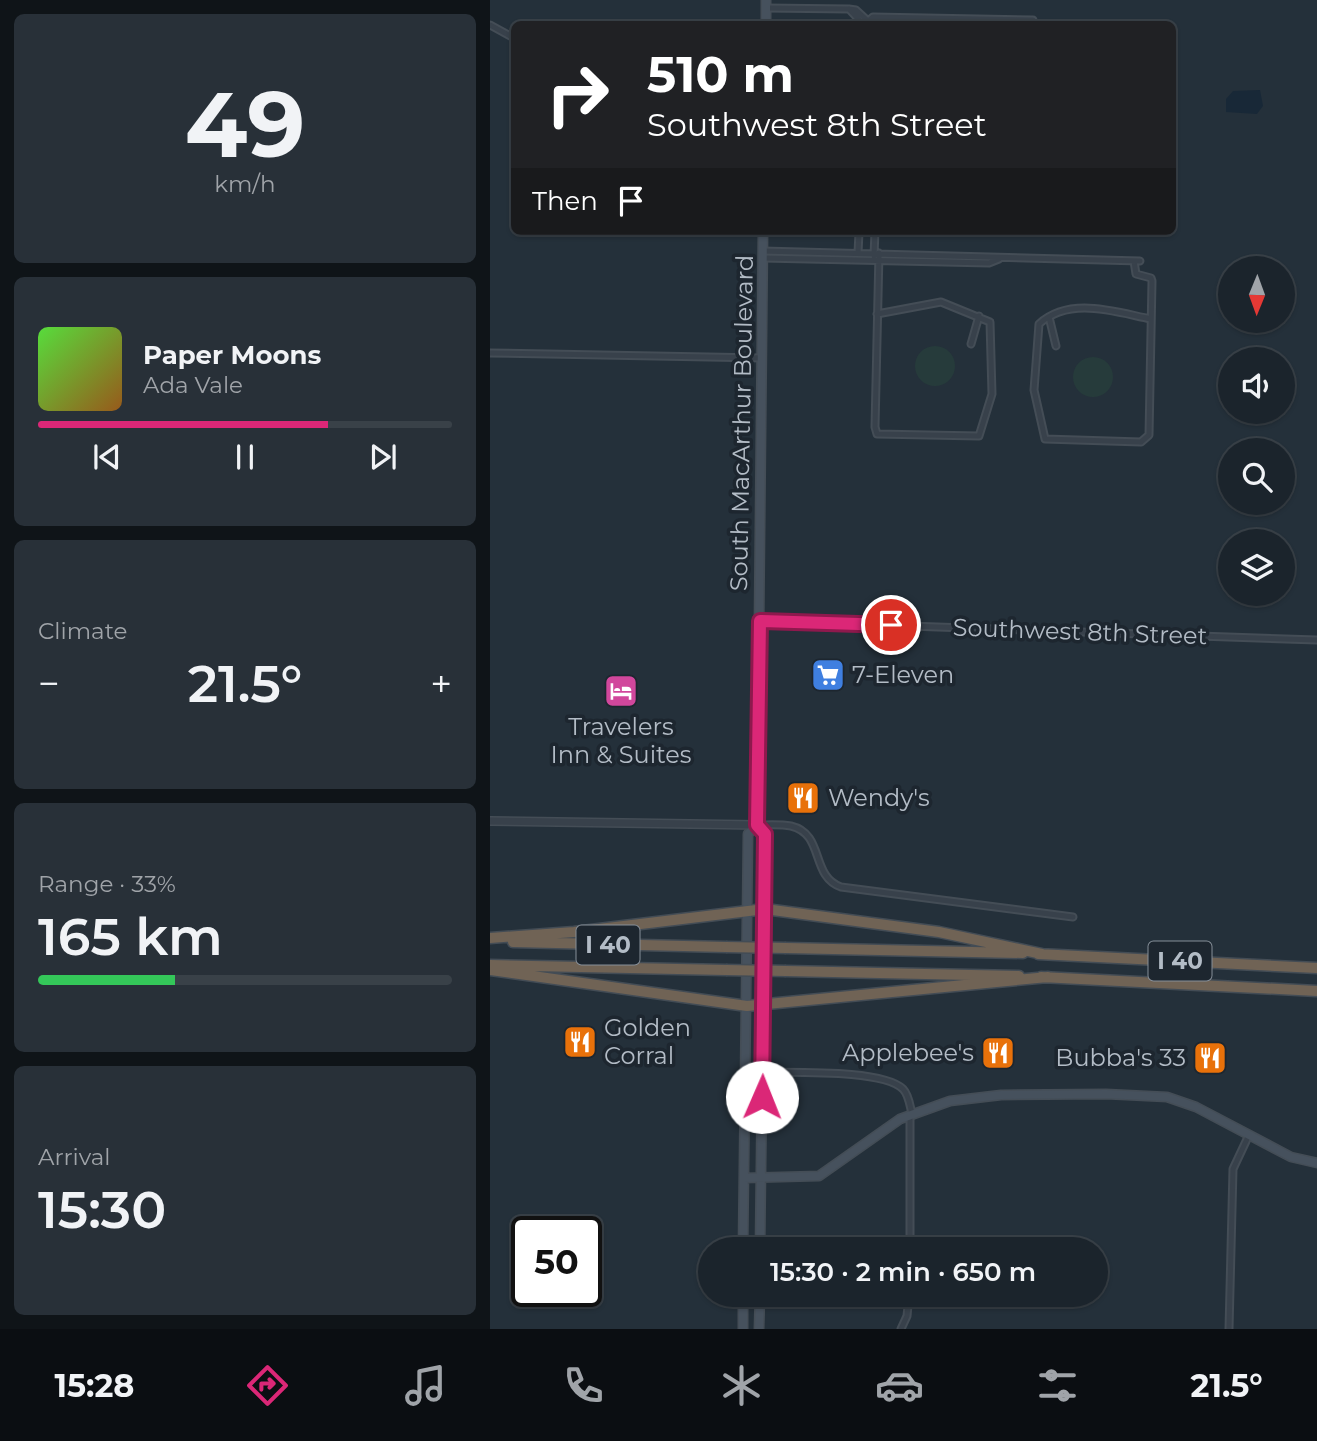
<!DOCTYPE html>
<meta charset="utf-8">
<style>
body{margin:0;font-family:Montserrat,sans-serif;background:#283038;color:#f1f3f6;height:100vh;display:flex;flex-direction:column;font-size:26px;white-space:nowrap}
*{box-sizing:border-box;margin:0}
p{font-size:23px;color:#a0a4a9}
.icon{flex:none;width:38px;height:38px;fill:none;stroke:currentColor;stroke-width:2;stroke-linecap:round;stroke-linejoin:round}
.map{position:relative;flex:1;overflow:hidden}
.panel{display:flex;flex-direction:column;gap:14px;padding:14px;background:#0f1418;width:490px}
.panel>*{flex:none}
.guide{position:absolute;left:21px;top:21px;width:665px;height:214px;border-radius:10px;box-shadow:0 2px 5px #0004,0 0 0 2px #394148;background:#202124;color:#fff;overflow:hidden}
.needle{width:46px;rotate:181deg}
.fabs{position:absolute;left:728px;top:256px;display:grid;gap:14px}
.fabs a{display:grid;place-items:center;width:77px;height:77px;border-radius:50%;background:#1b242c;box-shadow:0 2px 5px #0004,0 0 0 2px #394148;font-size:35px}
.speed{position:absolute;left:21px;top:1216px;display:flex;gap:14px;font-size:35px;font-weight:700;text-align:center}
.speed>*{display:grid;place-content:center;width:91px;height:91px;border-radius:50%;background:#1b242c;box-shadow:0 2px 5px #0004,0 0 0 2px #394148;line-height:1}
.speed .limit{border:4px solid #111;border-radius:10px;background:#fff;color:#111}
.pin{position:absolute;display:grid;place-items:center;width:60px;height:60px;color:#fff;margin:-30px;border:4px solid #fff;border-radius:50%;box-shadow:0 2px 7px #0007}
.me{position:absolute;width:77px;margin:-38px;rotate:1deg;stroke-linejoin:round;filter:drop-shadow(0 0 5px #0008)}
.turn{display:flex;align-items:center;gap:24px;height:147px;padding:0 21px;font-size:32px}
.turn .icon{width:91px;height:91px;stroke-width:2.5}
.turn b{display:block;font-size:49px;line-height:60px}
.then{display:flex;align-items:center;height:66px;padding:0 21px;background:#0003;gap:14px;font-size:26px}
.big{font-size:52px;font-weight:600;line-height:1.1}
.panel .widget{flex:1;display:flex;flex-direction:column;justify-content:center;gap:10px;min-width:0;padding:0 24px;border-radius:10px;background:#283038}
.panel .dial{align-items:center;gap:0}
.dial b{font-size:91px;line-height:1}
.song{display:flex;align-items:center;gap:21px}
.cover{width:84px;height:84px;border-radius:10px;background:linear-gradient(135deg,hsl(110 70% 55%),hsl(30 70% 35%))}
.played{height:7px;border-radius:4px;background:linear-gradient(90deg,#db2777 70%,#394148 70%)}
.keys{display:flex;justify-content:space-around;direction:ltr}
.heat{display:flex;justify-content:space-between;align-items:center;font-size:38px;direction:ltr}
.charge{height:10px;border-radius:5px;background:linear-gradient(90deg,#34c759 33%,#394148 0)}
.trip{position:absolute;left:208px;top:1237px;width:410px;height:70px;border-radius:35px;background:#1b242c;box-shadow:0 2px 5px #0004,0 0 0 2px #394148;font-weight:600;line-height:70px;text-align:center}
.menu{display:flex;height:112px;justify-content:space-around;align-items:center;background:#0b0e12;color:#a0a4a9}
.menu .icon{width:49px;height:49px}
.menu .selected{color:#db2777}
.menu b{font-size:32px;color:#f1f3f6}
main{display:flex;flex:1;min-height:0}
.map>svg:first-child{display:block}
.green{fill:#263b3b}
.water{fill:#182837}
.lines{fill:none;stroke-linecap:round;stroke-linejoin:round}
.minor-casing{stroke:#444d56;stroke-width:9}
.tertiary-casing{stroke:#444d56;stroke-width:10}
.secondary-casing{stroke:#444d56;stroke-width:11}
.motorway-casing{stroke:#434c55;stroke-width:13}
.minor{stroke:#38414b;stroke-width:5}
.tertiary{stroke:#38414b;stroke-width:7}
.secondary{stroke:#46515d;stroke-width:8}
.motorway{stroke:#706355;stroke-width:10}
.motorway-bridge-casing{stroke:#434c55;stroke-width:13;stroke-linecap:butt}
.motorway-bridge{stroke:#706355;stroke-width:10}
.route-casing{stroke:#8e194d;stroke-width:18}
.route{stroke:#db2777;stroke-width:12}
.labels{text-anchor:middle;stroke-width:7;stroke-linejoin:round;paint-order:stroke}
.shield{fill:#1d262f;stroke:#868f99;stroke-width:2}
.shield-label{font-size:23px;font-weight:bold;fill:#b3bcc6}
.street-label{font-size:24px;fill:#b3bcc6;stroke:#1d262f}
.poi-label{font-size:24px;fill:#b3bcc6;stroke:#1d262f;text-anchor:start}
</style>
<main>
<section class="panel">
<div class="widget dial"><b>49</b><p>km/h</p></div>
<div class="widget">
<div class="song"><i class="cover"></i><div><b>Paper Moons</b><p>Ada Vale</p></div></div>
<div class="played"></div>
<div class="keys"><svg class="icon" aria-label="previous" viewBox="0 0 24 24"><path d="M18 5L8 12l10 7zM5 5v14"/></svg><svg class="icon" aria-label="pause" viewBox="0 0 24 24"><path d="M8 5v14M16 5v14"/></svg><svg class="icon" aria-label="next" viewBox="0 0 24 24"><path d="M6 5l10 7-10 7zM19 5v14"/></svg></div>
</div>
<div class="widget"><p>Climate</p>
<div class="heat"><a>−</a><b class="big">21.5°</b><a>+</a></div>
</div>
<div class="widget"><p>Range · 33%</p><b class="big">165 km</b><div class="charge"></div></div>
<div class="widget"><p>Arrival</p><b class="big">15:30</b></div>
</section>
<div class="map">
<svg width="827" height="1329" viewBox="0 0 827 1329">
<rect width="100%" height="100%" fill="#24303a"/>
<!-- green -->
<path class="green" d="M425 366a20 20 0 1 1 40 0a20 20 0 1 1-40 0Z
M583 377a20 20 0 1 1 40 0a20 20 0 1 1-40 0Z"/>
<!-- water -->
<path class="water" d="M770,90L773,106L767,114L736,112V99L743,91Z"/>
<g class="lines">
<defs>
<path id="minor" d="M276,8L359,9L366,10L378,21
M359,9L373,24
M375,24L383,17L543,20V24
M0,25L24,38
M369,232L394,231
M273,251L650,261
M368,253L369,232
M384,256L385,231
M273,258L499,263L509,259
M644,261L646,274L661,278L662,281L659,435L651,442L555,439L544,390L549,324C580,296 625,312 661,319
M387,314L451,302L500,322L502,394L489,436L387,434L385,427L389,253
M559,317L566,346
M481,344L489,316
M0,353L272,358
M270,621L827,640
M267,825C278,825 290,824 301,826C335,834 320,876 351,887L583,917
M273,1072C302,1073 393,1069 413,1089C419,1095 420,1106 422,1114
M420,1250V1115
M411,1329L417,1316L419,1295
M739,1329L743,1169L758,1137"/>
<path id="tertiary" d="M0,821L267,825"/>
<path id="secondary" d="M276,24V0
M254,1178L329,1176L410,1119L460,1101L511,1095L616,1094L677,1097L706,1107L801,1157L827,1163
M253,1250L258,834L267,825
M270,1250L275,834L267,825L273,231
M253,1329V1295
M269,1329L270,1295"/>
<path id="motorway" d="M0,938L84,932L275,909L449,932L552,954
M23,942L236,947
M296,948L533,953
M548,954L827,968
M0,965L236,970
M0,970L257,1006L558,977
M296,971L529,976
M551,977L827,991"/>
</defs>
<!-- minor casing -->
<use href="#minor" class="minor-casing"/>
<!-- tertiary casing -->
<use href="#tertiary" class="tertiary-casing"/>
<!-- secondary casing -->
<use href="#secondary" class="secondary-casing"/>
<!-- motorway casing -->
<use href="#motorway" class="motorway-casing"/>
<!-- minor -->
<use href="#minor" class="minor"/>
<!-- tertiary -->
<use href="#tertiary" class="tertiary"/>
<!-- secondary -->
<use href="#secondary" class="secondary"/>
<!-- motorway -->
<use href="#motorway" class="motorway"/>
<defs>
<path id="motorway-bridge" d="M236,947L296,948
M236,970L296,971"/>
</defs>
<!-- motorway-bridge casing -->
<use href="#motorway-bridge" class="motorway-bridge-casing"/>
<!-- motorway-bridge -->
<use href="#motorway-bridge" class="motorway-bridge"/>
</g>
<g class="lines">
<defs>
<path id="route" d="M272,1097L275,834L267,825L270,621L401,625"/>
</defs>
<!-- route casing -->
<use href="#route" class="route-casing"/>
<!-- route -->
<use href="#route" class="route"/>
</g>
<!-- icons -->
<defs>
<symbol id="supermarket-square" viewBox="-11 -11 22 22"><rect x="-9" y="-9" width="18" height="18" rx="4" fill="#3f7fe0" stroke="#1d262f"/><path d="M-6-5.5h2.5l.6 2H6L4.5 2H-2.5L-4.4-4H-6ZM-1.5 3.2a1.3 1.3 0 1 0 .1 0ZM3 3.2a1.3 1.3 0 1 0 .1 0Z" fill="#fff"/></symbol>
<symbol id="hotel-square" viewBox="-11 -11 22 22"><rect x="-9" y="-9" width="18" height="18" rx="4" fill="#d1479c" stroke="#1d262f"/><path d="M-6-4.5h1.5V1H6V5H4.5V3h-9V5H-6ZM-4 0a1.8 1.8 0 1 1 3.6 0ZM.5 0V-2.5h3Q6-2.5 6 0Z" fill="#fff"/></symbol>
<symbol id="restaurant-square" viewBox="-11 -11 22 22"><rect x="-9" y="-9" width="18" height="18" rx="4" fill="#e8710a" stroke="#1d262f"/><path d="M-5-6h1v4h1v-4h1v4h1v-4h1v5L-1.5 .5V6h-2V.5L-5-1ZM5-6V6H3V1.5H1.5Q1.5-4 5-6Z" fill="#fff"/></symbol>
</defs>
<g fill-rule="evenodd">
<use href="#supermarket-square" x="319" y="656" width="38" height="38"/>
<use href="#hotel-square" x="112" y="672" width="38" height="38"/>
<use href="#restaurant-square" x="294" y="779" width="38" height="38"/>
<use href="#restaurant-square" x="71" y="1023" width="38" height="38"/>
<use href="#restaurant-square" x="489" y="1034" width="38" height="38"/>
<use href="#restaurant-square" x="701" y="1039" width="38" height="38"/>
</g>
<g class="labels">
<!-- shield labels -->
<g class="shield">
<rect x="86.5" y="925.5" width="63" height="39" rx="5"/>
<rect x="658.5" y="941.5" width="63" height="39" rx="5"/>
</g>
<g class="shield-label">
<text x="118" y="953">I 40</text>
<text x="690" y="969">I 40</text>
</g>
<!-- street labels -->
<g class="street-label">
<text transform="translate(252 423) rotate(-89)" y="8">South MacArthur Boulevard</text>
<text transform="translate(590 632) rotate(2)" y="8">Southwest 8th Street</text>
</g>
<!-- poi labels -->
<g class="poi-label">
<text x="362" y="683">7-Eleven</text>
<text x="131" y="735" text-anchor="middle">Travelers<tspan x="131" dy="28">Inn &amp; Suites</tspan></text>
<text x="338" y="806">Wendy's</text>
<text x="114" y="1036">Golden<tspan x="114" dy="28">Corral</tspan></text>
<text x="484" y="1061" text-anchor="end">Applebee's</text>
<text x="696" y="1066" text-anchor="end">Bubba's 33</text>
</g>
</g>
</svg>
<div class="fabs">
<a><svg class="needle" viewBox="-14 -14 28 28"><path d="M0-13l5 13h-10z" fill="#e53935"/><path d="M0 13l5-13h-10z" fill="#a0a4a9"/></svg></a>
<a><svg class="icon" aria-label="sound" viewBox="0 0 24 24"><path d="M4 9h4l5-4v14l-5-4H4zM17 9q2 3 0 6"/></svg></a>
<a><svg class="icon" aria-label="search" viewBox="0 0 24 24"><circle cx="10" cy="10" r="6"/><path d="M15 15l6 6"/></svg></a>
<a><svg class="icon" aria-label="layers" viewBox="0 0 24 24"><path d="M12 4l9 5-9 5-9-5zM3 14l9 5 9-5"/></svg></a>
</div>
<div class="speed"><div class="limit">50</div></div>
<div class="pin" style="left:401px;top:625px;background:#d93025"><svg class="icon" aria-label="arrive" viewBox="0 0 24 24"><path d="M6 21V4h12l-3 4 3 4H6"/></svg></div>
<svg class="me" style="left:272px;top:1097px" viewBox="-20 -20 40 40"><circle r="19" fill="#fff"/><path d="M0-13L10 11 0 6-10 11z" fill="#db2777"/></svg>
<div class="trip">15:30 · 2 min · 650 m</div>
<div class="guide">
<div class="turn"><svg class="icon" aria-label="right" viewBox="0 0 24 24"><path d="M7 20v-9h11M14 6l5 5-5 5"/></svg><div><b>510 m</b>Southwest 8th Street</div></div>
<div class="then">Then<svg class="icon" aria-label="arrive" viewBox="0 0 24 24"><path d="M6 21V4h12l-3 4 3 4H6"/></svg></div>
</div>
</div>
</main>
<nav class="menu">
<b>15:28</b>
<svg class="icon selected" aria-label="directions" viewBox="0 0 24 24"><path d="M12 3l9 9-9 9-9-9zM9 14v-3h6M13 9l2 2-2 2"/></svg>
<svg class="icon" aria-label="music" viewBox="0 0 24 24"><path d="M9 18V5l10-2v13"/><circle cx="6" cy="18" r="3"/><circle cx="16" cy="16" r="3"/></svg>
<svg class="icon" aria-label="phone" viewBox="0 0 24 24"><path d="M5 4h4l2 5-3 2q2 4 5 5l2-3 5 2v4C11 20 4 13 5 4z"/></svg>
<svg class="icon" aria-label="climate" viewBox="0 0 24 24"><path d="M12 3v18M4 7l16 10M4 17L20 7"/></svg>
<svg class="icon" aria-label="car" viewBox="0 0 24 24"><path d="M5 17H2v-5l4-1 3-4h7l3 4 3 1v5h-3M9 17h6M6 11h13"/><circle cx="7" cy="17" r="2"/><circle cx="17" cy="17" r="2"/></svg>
<svg class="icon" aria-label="filters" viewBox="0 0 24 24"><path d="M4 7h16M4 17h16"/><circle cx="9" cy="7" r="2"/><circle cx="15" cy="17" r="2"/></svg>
<b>21.5°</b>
</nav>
